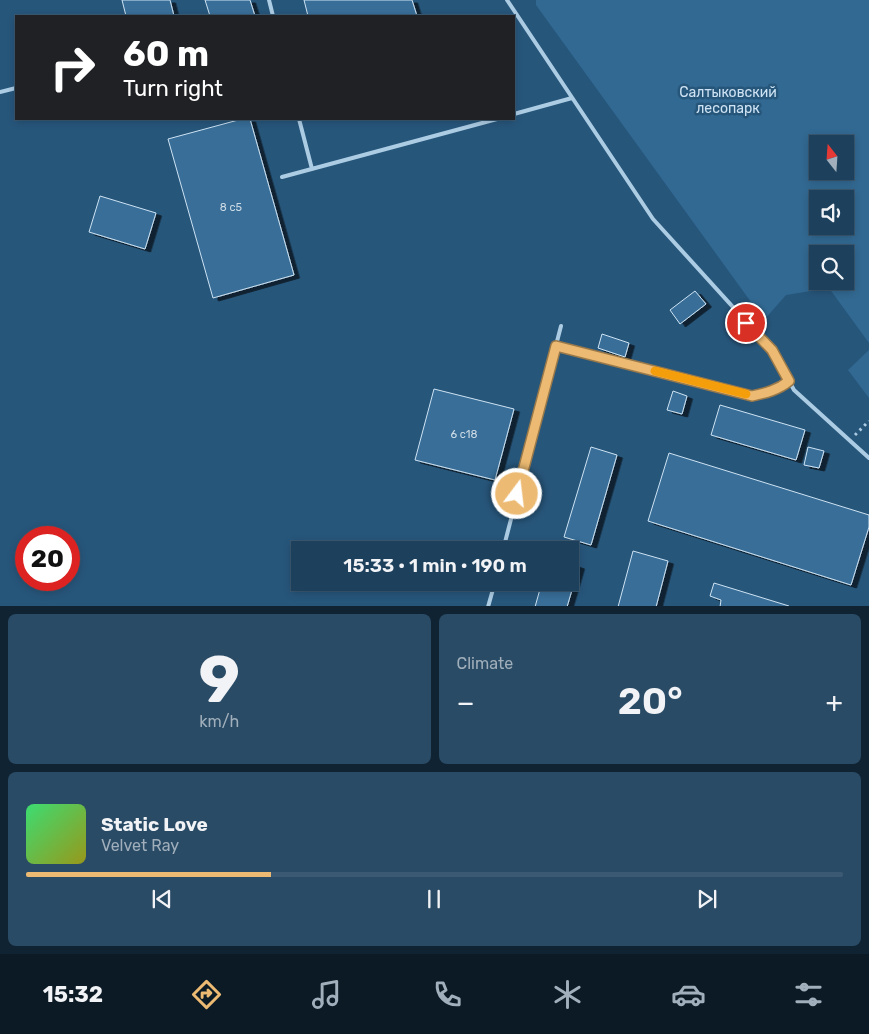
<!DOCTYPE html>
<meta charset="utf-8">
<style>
body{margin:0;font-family:Rubik,sans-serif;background:#2a4b65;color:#f1f3f6;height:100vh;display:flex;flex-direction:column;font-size:19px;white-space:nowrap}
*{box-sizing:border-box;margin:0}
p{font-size:16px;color:#a0afbb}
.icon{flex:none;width:28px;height:28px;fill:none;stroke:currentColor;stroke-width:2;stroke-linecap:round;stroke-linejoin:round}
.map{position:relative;height:606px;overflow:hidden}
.side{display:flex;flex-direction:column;gap:8px;padding:8px;background:#102333;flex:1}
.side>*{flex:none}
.hud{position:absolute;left:15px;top:15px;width:500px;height:105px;border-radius:0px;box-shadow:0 2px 8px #0003,0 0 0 1px #3b5972;background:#202124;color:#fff;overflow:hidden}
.needle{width:32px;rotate:343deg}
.fabs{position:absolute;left:809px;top:135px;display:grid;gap:10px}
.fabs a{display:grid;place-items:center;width:45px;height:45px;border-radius:0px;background:#1d405c;box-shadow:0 2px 8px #0003,0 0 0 1px #3b5972;font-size:25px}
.speed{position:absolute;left:15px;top:526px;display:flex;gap:10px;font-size:25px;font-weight:700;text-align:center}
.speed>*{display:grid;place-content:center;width:65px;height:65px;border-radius:50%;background:#1d405c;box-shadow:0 2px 8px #0003,0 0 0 1px #3b5972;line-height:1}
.speed .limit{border:8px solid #d22;background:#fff;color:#111}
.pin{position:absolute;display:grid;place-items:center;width:42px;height:42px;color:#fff;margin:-21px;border:2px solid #fff;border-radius:50%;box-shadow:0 1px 5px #0007}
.me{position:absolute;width:55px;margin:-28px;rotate:15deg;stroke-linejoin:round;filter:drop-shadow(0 0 4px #0008)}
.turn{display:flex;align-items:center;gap:18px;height:105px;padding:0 25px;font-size:22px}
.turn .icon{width:65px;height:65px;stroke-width:2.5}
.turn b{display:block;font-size:35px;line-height:42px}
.big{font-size:38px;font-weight:600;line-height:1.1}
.side .card{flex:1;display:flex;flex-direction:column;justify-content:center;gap:8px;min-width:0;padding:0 18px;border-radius:8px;background:#2a4b65}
.side .dial{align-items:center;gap:0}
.dial b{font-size:65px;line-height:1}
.song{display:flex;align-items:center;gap:15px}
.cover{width:60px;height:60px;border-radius:8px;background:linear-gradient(135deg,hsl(140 70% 55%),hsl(60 70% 35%))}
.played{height:5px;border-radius:2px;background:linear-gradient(90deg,#ecba72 30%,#3b5972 30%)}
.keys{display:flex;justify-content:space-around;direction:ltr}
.heat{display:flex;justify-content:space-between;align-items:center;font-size:28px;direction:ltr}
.side .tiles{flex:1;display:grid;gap:8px;grid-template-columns:1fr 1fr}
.card:last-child{grid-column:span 2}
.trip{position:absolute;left:291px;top:541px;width:288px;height:50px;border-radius:0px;background:#1d405c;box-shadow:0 2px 8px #0003,0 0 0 1px #3b5972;font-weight:600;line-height:50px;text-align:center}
.tabs{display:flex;height:80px;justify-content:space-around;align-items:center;background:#0c1a25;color:#a0afbb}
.tabs .icon{width:35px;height:35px}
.tabs .on{color:#ecba72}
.tabs b{font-size:22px;color:#f1f3f6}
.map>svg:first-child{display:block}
.green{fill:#326992;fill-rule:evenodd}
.building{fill:#386e98;stroke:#cee3f3;filter:url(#shadow)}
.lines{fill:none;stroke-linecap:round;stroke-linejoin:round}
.path{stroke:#accce4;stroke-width:3;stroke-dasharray:2.5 4;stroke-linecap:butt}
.lane{stroke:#accce4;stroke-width:4}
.route-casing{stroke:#99794a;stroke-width:12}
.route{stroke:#ecba72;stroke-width:9}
.slow{stroke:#f59e0b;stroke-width:9}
.labels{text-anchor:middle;stroke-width:5;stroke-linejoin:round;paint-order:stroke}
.number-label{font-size:11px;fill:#cddbe5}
.park-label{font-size:14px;fill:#cee3f3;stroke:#27567b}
</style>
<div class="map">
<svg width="869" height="607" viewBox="0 0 869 607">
<defs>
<filter id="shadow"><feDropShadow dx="5.5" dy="3" stdDeviation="0" flood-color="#0009"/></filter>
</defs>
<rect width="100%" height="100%" fill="#27567b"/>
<!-- green -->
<path class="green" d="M536,0H869V343L829,288L786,295L764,320L536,5ZM818,144H845V171H818ZM818,199H845V226H818ZM818,254H845V281H818Z
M869,350V398L848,370Z"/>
<!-- building -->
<path class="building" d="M122,0H170L174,16H126Z
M205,0H250L255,16H210Z
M304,0H412L417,16H308Z
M242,119H250L294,275L213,298L168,139Z
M100,196L156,213L145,249L89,232Z
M695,291L706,304L680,324L670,310Z
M602,334L629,343L625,357L598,348Z
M434,389L514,409L495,480L415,460Z
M673,391L687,396L682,414L667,410Z
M720,405L805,430L796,460L711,435Z
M591,447L617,455L591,545L564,537Z
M808,447L824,451L819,468L804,465Z
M669,453L869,515V527L851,585L648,521Z
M633,551L668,561L656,607H618Z
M570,563L579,566L567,607H535L542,582H570Z
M714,583L789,606V607H720L721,600L710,596Z"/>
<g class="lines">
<!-- path -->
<path class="path" d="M855,435L869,421"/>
<!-- lane -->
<path class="lane" d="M269,0L273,16
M507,0L653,219L772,350L794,390L869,458
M0,92L16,88
M514,114L572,98
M299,119L312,169
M282,177L497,119
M556,346L752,396C766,393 778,390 789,381
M503,550L561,326
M488,607L495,582"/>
</g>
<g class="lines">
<defs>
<path id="route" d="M517,494L556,346L752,396C766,393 778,390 789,381L772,350L746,323"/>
</defs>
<!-- route casing -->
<use href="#route" class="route-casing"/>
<!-- route -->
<use href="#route" class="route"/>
<!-- slow -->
<path class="slow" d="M655,371L746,394"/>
</g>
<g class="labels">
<!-- number labels -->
<g class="number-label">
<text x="231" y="211">8 с5</text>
<text x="464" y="438">6 с18</text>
</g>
<!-- park labels -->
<g class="park-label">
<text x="728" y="97">Салтыковский<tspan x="728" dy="16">лесопарк</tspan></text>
</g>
</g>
</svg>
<div class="fabs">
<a><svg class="needle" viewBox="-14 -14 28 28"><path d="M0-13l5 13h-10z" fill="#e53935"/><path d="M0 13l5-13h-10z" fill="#a0afbb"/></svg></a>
<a><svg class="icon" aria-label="sound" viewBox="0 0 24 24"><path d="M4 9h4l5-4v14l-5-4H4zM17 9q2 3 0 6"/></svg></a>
<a><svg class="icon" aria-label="search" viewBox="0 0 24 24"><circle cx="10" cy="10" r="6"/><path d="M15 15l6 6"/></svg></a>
</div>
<div class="speed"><div class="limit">20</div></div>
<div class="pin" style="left:746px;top:323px;background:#d93025"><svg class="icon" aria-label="arrive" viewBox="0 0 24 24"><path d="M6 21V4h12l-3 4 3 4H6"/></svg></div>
<svg class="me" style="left:517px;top:494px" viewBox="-20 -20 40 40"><circle r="17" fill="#ecba72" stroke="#fff" stroke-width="3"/><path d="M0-11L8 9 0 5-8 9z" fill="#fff"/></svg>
<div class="trip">15:33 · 1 min · 190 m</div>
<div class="hud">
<div class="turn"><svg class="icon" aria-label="right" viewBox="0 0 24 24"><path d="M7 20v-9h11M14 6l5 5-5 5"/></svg><div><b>60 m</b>Turn right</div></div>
</div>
</div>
<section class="side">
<div class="tiles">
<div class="card dial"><b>9</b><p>km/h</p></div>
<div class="card"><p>Climate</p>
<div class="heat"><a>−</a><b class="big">20°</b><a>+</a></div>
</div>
<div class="card">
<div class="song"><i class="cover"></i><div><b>Static Love</b><p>Velvet Ray</p></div></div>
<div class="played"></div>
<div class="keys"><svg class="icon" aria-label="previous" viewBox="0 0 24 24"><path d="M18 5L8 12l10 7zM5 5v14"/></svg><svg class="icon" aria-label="pause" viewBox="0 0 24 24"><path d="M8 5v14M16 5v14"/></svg><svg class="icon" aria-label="next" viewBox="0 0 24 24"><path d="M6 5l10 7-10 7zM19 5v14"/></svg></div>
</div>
</div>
</section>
<nav class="tabs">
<b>15:32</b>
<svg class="icon on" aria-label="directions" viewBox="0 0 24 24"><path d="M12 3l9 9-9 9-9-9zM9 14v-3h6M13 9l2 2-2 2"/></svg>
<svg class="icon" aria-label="music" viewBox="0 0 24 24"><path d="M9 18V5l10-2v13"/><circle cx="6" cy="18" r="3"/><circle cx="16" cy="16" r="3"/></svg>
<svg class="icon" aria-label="phone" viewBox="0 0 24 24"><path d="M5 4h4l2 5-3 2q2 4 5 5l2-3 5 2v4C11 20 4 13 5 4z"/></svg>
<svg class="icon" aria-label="climate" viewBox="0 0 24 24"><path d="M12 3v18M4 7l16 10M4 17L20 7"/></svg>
<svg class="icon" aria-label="car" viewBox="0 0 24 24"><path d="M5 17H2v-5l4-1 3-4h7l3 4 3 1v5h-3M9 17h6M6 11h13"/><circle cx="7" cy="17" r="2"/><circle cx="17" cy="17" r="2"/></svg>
<svg class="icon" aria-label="filters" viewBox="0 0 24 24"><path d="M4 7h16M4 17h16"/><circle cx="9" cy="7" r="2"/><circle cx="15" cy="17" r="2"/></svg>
</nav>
